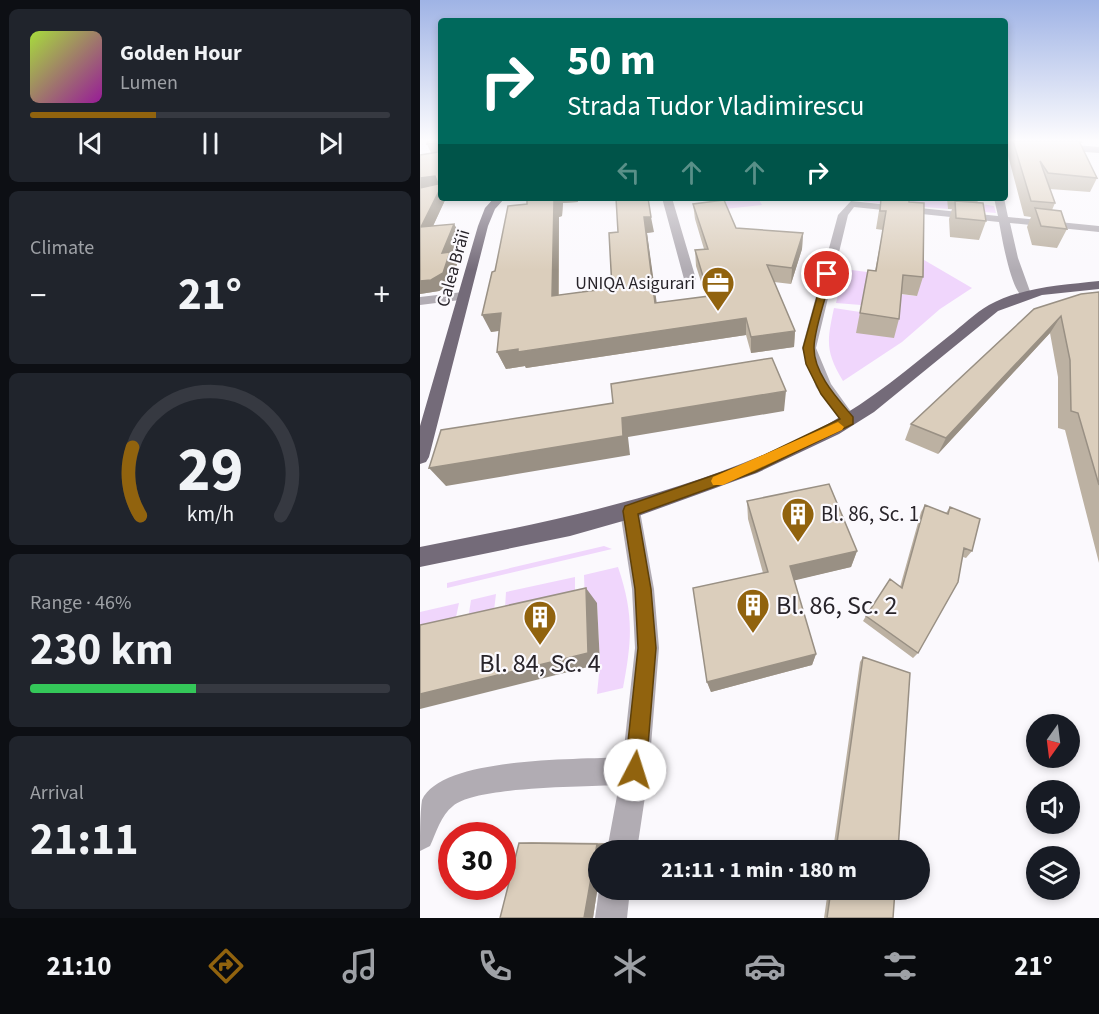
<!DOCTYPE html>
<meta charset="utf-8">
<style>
body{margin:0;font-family:"Source Sans 3",sans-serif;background:#20242c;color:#f1f3f6;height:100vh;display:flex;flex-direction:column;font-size:22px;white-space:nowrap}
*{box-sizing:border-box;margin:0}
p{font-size:20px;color:#9ea1a6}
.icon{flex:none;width:33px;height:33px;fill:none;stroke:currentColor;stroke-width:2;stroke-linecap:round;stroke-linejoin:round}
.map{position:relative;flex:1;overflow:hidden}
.drawer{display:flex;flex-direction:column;gap:9px;padding:9px;background:#0d0f14;width:420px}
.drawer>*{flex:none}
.guide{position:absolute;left:18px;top:18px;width:570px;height:183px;border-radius:6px;box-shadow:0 3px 9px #0003;background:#00695c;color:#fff;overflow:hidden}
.needle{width:39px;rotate:194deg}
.controls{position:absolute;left:606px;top:714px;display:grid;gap:12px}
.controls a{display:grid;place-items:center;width:54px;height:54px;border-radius:50%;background:#171b24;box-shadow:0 3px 9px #0003;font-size:30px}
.speed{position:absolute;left:18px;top:822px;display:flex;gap:12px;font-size:30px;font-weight:700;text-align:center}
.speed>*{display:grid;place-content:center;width:78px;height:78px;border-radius:50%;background:#171b24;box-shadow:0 3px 9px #0003;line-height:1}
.speed .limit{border:9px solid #d22;background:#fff;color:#111}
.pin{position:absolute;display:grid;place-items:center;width:51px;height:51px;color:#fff;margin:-26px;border:3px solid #fff;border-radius:50%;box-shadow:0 2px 6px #0007}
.me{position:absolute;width:66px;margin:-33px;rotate:5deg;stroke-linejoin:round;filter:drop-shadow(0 0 4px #0008)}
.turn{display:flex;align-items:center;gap:21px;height:126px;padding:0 30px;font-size:27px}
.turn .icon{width:78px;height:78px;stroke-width:2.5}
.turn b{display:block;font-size:42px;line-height:51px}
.lanes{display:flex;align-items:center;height:57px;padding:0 30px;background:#0003;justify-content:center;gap:30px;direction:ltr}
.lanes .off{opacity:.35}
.big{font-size:45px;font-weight:700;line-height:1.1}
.drawer .tile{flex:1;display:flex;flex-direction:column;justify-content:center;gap:9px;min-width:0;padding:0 21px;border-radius:9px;background:#20242c}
.drawer .dial{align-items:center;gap:0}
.dial svg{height:156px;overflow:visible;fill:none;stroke:#363941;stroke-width:7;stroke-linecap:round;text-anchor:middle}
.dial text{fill:#f1f3f6;stroke:none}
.song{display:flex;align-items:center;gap:18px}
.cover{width:72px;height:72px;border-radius:9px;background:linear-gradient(135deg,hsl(80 70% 55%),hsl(300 70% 35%))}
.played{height:6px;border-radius:3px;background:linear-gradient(90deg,#91630e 35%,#363941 35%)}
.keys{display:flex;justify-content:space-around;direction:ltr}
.heat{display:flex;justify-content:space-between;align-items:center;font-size:33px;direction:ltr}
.charge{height:9px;border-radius:4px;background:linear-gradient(90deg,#34c759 46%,#363941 0)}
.trip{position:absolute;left:168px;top:840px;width:342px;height:60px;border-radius:30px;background:#171b24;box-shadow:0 3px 9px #0003;font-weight:700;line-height:60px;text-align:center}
.tab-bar{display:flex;height:96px;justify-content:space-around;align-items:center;background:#090b0e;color:#9ea1a6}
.tab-bar .icon{width:42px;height:42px}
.tab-bar .on{color:#91630e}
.tab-bar b{font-size:27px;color:#f1f3f6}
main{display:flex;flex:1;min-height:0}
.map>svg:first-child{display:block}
.green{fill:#f0d6fc}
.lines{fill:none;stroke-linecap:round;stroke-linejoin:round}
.minor{fill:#b1acb3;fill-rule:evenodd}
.major{fill:#746b79;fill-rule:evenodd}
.wall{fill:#bcb1a2}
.shaded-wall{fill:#999084}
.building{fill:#dbcebc;stroke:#999084;stroke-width:1.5}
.route{fill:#91630e;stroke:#5e4009;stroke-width:1.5}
.slow{fill:#f59e0b}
.labels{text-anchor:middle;stroke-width:4.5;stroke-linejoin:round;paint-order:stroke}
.far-street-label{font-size:18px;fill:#28242a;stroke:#fbf9fd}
.far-poi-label{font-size:18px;fill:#28242a;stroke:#fbf9fd;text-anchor:end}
.poi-label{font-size:21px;fill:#28242a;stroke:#fbf9fd;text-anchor:start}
.near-poi-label{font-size:26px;fill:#28242a;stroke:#fbf9fd;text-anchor:start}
</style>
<main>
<section class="drawer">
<div class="tile">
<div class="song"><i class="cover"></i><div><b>Golden Hour</b><p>Lumen</p></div></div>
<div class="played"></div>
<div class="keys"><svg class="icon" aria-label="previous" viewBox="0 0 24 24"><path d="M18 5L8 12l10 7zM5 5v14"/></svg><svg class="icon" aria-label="pause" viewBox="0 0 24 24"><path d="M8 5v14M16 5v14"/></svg><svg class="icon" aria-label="next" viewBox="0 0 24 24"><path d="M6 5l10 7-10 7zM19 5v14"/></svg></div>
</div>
<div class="tile"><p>Climate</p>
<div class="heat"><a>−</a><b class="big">21°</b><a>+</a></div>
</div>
<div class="tile dial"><svg viewBox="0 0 100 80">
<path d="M14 69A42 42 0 1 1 86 69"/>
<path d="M14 69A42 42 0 0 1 10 34" stroke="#91630e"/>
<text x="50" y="56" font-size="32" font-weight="700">29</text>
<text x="50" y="72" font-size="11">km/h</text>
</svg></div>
<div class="tile"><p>Range · 46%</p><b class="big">230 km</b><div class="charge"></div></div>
<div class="tile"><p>Arrival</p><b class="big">21:11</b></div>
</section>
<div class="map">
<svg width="679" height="918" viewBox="0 0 679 918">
<rect width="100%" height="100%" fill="#fbf9fd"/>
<!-- green -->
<path class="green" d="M291,198H338L342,205L295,210Z
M439,198H527L574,206L576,213L445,202Z
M499,257L552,288L520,309L482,342L423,381C405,351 407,341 414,308L440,312L478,294L497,296Z
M424,269L455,273L444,290L441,305L416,303Z
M184,546L192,549L27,588V583Z
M198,567C214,614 212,640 203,688L177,694L180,664L177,603L165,605L164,575Z
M155,577V608L84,624L86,592Z
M76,594L72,627L46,633L51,600Z
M39,603L32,636L0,643V612Z"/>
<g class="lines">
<!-- minor -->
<path class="minor" d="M612,141L679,147V153L624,149Z
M242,198H252L276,279L274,282H266L264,279Z
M574,198H584L588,217L679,226V232L590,223L598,258L611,294L605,298C591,294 582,237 579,222L434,207L428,215L396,348L411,384L437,420L429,426L423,424L396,387L382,348L418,215L431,201L578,216Z
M43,292L48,293V299L0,305V297Z
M210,503L217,505L220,511L234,589L239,648L229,770L217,850H187L199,785C165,787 56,786 33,806C21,815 16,833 10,846L0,851C0,837 0,813 2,800C22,756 158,760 203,757L215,648L212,589L200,511L203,505Z
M179,890H210L207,918H175Z"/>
<!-- major -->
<path class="major" d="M74,198H85L75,209L68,226L9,457L6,462L0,464V426L58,226L65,208Z
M679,281V289L622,295L578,311L454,412L419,434L337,473L210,519L150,536L0,567V547C140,520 281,492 408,424C452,400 490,367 529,336C542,326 555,313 569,305C602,287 642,285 679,281Z"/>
</g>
<!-- wall -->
<path class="wall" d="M21,141V198H26L13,226L34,224L40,235L32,255L37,264L30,285L19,291L0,294V155L11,153L7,144Z
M586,141H663L662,143H660L677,178L670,192L630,189L635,203L632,210L647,229L637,248L612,245L607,227L611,217L604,216L585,144Z
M107,198H157L158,202L143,203L142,216L139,217V295L192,288L189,233L234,232L227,233L236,303L286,297L276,266L275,250L284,249L275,219L273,204L316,228L383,233L382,249L371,284L354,282L375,331L374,347L331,353L326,335L106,368L105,366L86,369L77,352L79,331L71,332L75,271L107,204Z
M461,198H489V202L503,277L497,296L481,294L479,319L474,338L436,333L448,270L455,271L463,230L456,229Z
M527,198H559L557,203L566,221L559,240L530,237L529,219L532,209H528Z
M679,292V563L645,430L638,428V377L630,333L518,454L485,440L491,424L614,309Z
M327,501L437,551L431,567L374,580L396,654L392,665L291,692L287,682L343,573L328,519Z
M505,505L526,513L530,507L552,551L546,558L543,557L498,653L493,658L443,621L446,616L480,587L501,512Z
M443,657L478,850H413L440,662Z
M111,842L185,843L184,850H178V885L173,918L99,843Z
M408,890H475L473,918H404Z"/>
<!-- shaded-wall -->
<path class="shaded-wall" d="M15,176L21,187L0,189V178Z
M21,187V198H26L7,239L1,227Z
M137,198H157L158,202L143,203L142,216L139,217L138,313L132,296L134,201Z
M224,217H231L234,232L227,233L239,319L235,303Z
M34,224L40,235L32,255L37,264L30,285L19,291L0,294V281L22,253Z
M383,233L382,249L371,284L372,268Z
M81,313L90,329L71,332L62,315Z
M641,316L630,333L518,454L526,438Z
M326,318V335L106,368L105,366L86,369L77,352Z
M375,331L374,347L331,353V337Z
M366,391L364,411L208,437L210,455L26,486L9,468L202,418Z
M437,551L431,567L368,582L370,566Z
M166,588L177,603L180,664L0,709V694Z
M396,654L392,665L291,692L287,682Z
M185,843L184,850H178V885L173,918H164L177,844Z"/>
<!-- building -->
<path class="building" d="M8,141H21V187L1,227L34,224L22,253L30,252L23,273L11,280L0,281V188L18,184L15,176L0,178V155L18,152V143L7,144Z
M593,141H659L677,178L628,173L620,161L635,203L611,201Z
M107,198H137V201H134L132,296L192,288L189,233L198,232L196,198H228L231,217H224L235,303L289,296L275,250L288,249L273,204L304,200L316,228L383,233L372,268L347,265L375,331L331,337L326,318L98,352V349L77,352L81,313L62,315L72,272L75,271L88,206L107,204Z
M461,198H489V202L504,203L503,277L483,275L479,319L440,313L448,270L456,271L466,211H460Z
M535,201L563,203L566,221L536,218Z
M615,208L641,211L647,229L621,226Z
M679,292V485L658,413L651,411L650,360L641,316L526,438L491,424L614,309L661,294Z
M352,358L366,391L202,418L203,436L9,468L21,430L193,403L191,384Z
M409,484L437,551L370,566L396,654L287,682L273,588L348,572L327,501Z
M505,505L528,514L530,507L560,519L552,551L544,548L538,582L498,653L446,616L470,579L482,588Z
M166,588L168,653L0,694V625Z
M443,657L490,673L478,850H416Z
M99,843L177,844L164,918H80Z
M411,890H475L473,918H407Z"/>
<!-- sky -->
<linearGradient id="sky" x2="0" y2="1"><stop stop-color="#9fb3e5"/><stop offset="0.52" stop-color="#fdfcfe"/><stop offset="1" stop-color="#fdfcfe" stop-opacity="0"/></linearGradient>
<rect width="679" height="270" fill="url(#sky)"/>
<!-- route -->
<path class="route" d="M404,272L412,274C407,294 394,329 394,348C394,374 418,399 433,417V424L335,472L218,514L231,589L236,648L226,770L223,777L215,780L208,777L205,770L218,648L215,589L203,511L205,506L326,464L420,419L401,394L386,364L383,348Z"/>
<!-- slow -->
<path class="slow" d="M418,422L424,427L422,430L303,485H293L291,481L293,477Z"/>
<!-- icons -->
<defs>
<symbol id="office-pin" viewBox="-11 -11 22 30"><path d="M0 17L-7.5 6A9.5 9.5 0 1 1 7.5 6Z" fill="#91630e" stroke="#fbf9fd"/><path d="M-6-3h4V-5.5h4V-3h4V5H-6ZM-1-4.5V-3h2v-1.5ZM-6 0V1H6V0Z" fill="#fff"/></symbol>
<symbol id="building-pin" viewBox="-11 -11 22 30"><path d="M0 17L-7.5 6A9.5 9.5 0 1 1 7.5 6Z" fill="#91630e" stroke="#fbf9fd"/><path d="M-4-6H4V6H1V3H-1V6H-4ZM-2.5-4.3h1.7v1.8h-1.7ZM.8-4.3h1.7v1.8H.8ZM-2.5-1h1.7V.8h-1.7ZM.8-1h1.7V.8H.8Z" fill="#fff"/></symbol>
</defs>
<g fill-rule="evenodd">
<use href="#office-pin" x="279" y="264" width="38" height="52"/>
<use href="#building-pin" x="359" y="495" width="38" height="52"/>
<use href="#building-pin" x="314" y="586" width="38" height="52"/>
<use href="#building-pin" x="101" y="598" width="38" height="52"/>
</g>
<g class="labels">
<!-- far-street labels -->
<g class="far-street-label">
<text transform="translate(33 268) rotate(-74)" y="6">Calea Brăii</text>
</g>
<!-- far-poi labels -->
<g class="far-poi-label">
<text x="275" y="289">UNIQA Asigurari</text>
</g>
<!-- poi labels -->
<g class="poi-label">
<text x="401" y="521">Bl. 86, Sc. 1</text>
</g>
<!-- near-poi labels -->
<g class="near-poi-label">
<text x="356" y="614">Bl. 86, Sc. 2</text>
<text x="120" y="672" text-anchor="middle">Bl. 84, Sc. 4</text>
</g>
</g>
</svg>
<div class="controls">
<a><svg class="needle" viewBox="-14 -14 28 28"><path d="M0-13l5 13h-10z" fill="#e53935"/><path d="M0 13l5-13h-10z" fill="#9ea1a6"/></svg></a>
<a><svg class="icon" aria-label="sound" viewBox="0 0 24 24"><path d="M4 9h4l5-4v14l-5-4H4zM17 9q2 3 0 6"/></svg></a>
<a><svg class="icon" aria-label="layers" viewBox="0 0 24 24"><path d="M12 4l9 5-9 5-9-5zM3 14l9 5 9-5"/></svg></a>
</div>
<div class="speed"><div class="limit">30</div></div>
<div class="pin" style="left:407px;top:274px;background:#d93025"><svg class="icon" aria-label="arrive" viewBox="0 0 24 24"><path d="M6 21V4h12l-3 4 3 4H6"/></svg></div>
<svg class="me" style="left:215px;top:770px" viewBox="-20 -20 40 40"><circle r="19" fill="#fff"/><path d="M0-13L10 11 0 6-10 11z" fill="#91630e"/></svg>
<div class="trip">21:11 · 1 min · 180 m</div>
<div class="guide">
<div class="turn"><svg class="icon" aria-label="right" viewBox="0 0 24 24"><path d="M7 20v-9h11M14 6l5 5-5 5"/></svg><div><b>50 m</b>Strada Tudor Vladimirescu</div></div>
<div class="lanes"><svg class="icon off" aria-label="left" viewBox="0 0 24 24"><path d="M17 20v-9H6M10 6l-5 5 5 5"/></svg><svg class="icon off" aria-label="ahead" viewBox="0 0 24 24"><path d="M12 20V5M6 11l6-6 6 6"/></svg><svg class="icon off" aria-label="ahead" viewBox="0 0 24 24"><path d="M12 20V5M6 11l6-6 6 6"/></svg><svg class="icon" aria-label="right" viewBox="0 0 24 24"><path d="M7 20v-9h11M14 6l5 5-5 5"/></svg></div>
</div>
</div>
</main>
<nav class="tab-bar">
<b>21:10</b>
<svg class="icon on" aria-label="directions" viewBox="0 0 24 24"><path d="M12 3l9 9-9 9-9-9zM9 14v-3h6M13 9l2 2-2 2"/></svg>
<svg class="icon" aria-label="music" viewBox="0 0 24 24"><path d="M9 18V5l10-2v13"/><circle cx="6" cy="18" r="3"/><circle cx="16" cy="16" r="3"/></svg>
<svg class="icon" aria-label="phone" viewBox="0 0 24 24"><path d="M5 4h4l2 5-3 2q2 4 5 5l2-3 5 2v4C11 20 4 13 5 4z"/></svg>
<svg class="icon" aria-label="climate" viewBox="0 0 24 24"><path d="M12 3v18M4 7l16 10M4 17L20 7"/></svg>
<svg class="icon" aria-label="car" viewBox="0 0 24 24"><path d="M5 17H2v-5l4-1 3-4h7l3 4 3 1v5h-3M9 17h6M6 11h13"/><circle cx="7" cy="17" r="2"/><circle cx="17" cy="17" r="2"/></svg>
<svg class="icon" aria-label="filters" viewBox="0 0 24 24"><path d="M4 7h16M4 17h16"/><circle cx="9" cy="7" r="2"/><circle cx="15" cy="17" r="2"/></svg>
<b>21°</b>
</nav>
